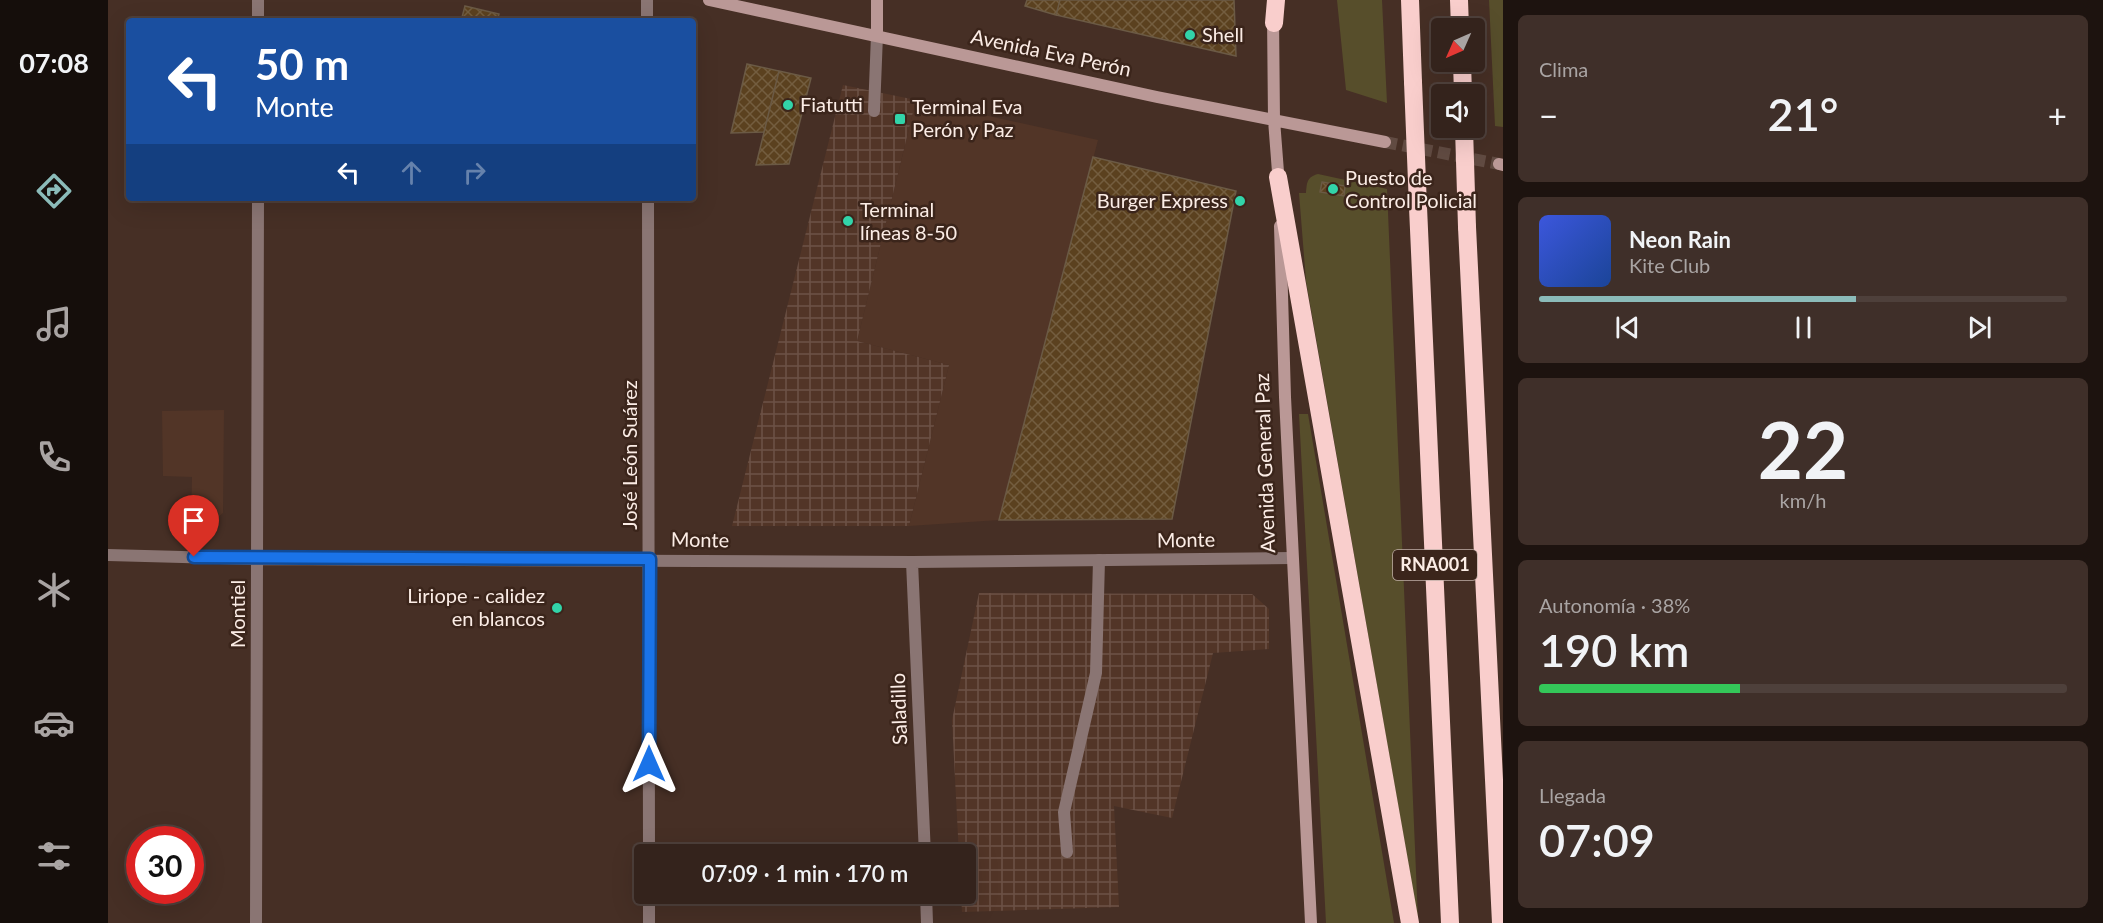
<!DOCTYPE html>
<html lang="es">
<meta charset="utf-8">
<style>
body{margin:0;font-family:Lato,sans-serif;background:#3f2f29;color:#f1f3f6;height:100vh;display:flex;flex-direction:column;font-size:22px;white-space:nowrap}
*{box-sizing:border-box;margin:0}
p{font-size:20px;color:#a9a4a3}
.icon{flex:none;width:33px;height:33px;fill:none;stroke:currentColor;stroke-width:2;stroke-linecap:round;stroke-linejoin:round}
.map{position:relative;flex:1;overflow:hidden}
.details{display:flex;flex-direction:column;gap:15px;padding:15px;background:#1d130f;width:600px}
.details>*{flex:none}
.banner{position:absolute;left:18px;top:18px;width:570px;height:183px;border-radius:6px;box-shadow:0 6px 24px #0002,0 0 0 2px #4e403b;background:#1a4fa0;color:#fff;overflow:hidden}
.needle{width:39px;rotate:225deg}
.fabs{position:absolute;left:1323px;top:18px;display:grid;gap:12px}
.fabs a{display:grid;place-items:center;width:54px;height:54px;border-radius:6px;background:#34231c;box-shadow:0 6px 24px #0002,0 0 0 2px #4e403b;font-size:30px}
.speed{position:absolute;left:18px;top:826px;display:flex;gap:12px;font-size:30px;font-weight:700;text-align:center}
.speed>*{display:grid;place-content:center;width:78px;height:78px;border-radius:50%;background:#34231c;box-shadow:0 6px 24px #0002,0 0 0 2px #4e403b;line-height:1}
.speed .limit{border:9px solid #d22;background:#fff;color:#111}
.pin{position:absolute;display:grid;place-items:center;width:51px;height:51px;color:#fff;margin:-62px -26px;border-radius:50% 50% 50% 0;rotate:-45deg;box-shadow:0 0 6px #0007}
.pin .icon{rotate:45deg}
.me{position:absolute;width:66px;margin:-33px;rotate:0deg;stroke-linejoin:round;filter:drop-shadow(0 0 4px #0008)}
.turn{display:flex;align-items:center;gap:21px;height:126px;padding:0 30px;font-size:27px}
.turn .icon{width:78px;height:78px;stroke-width:2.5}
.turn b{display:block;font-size:42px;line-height:51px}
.lanes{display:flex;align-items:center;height:57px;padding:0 30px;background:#0003;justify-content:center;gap:30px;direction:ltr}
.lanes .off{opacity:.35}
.big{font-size:45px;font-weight:600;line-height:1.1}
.details .card{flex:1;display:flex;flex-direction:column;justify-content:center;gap:9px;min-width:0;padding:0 21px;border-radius:9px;background:#3f2f29}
.details .dial{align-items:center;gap:0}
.dial b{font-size:78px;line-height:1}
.song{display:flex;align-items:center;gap:18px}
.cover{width:72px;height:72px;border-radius:9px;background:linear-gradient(135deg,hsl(230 70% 55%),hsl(220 70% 35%))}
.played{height:6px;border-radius:3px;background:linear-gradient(90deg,#8bbbb9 60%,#4e403b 60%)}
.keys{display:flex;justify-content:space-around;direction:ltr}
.heat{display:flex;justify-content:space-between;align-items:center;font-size:33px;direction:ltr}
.charge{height:9px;border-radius:4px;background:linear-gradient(90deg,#34c759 38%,#4e403b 0)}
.trip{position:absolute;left:526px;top:844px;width:342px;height:60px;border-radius:6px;background:#34231c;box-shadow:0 6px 24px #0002,0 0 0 2px #4e403b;font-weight:600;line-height:60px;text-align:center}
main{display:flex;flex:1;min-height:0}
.tabs{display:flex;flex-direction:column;width:108px;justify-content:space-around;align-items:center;background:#150e0b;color:#a9a4a3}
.tabs .icon{width:42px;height:42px}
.tabs .current{color:#8bbbb9}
.tabs b{font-size:27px;color:#f1f3f6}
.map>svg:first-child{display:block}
.built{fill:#523527}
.industrial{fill:url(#industrial-grid)}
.grass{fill:#574e2b}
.building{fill:url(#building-cross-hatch);stroke:#6b5a45;stroke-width:1.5}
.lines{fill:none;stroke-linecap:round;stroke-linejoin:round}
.secondary-tunnel{stroke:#614b42;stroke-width:12;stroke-dasharray:12 6;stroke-linecap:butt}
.lane{stroke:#8a7573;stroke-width:12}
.street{stroke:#8a7573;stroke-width:12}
.secondary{stroke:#ba9896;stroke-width:12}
.highway{stroke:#f9cecc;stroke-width:18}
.highway-bridge{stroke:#f9cecc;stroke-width:18}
.route-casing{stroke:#114b97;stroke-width:15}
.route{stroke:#1a73e8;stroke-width:10}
.poi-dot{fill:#32d4a9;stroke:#3b251b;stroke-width:2}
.labels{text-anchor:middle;stroke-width:5;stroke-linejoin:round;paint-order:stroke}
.shield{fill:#3b251b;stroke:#c1b0a8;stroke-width:1.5}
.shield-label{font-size:18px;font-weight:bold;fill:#fbece5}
.poi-label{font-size:20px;fill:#fbece5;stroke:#3b251b;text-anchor:start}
.street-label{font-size:20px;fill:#fbece5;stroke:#3b251b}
</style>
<main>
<nav class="tabs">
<b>07:08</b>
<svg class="icon current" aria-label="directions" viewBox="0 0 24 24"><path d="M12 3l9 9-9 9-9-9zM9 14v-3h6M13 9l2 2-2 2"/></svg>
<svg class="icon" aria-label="music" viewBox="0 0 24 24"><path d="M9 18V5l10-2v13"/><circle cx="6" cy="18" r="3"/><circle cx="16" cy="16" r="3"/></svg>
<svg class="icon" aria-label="phone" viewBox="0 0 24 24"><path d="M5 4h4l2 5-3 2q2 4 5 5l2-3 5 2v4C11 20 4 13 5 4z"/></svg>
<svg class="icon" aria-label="climate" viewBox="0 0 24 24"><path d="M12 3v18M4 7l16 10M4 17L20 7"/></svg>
<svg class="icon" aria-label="car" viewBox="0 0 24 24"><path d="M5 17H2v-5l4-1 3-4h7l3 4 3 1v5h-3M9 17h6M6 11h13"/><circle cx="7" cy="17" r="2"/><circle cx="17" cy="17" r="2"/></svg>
<svg class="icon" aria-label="filters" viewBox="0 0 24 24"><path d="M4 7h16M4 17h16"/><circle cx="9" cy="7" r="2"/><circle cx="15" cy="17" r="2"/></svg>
</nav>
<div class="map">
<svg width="1395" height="923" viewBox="0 0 1395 923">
<defs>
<pattern id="industrial-grid" width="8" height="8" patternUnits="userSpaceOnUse" patternTransform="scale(1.5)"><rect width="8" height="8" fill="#523527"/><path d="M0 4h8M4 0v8" fill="none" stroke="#6c5246"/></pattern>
<pattern id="building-cross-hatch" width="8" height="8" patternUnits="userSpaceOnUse" patternTransform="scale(1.5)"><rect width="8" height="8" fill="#5b411f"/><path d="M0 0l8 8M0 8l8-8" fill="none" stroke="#735d3f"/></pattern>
</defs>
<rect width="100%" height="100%" fill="#462f25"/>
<!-- built -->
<path class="built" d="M808,100L990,140L891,520L801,526L841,365L749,341Z
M116,410L115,513L103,523L83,526L84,477L55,476L54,411Z"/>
<!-- industrial -->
<path class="industrial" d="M735,85L808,100L749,341L841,365L801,526H624Z
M871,593L1144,594L1161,609V649L1105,653L1064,818L1006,806L1011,907L854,912L853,894H858V855H851L844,720Z"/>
<!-- grass -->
<path class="grass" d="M1229,0H1274L1279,103L1238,90Z
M1381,0H1395V127L1387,126Z
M1210,174L1279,189L1310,919L1198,281L1191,193H1198C1199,182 1199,177 1210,174Z
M1191,414H1200L1286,923H1218Z"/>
<!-- building -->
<path class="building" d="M919,0H952L948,15L917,6Z
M952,0H1126L1128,56L948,15Z
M357,6L391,14L389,21H353Z
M639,64L671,71L656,132L623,133Z
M671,71L703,78L681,164L648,165Z
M985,157L1128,191L1064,519L891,520Z
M1214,182L1237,186L1236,196L1212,192Z"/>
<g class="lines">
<!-- secondary-tunnel -->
<path class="secondary-tunnel" d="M1277,142L1391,164"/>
<!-- lane -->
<path class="lane" d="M766,111L769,35
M959,852L956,812L988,673L991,560"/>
<!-- street -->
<path class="street" d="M539,0V21
M150,21V0
M540,198L541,855
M0,555L150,559L804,562L1184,558
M804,562L817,855
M818,894L819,923
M148,923L150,198
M541,923V894"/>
<!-- secondary -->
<path class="secondary" d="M601,0L1049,97L1277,142
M1165,16L1166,120L1171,185
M769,35V0
M1391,164L1395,165
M1172,226L1177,397L1203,923"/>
<!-- highway -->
<path class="highway" d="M1302,0L1305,82
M1351,0L1352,28
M1166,23L1168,0
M1354,62L1355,94
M1170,177L1302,923
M1310,207L1342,923
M1359,227L1393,923"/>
<!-- highway-bridge -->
<path class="highway-bridge" d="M1305,82L1310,207
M1356,128L1359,227"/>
</g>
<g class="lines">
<defs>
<path id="route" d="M86,557L542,559L541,764"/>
</defs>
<!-- route casing -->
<use href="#route" class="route-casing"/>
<!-- route -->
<use href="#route" class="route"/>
</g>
<!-- markers -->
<g class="poi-dot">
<circle cx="1082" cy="35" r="6"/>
<circle cx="680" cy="105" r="6"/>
<rect x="786" y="113" width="12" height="12" rx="3"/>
<circle cx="1225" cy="189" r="6"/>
<circle cx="1132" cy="201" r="6"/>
<circle cx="740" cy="221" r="6"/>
<circle cx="449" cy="608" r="6"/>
</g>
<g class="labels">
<!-- shield labels -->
<rect class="shield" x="1285" y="550" width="84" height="30" rx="4.5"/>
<g class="shield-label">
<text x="1327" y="571">RNA001</text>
</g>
<!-- poi labels -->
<g class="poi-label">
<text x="1094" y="42">Shell</text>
<text x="692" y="112">Fiatutti</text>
<text x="804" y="114">Terminal Eva<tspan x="804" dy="23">Perón y Paz</tspan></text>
<text x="1237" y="185">Puesto de<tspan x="1237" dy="23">Control Policial</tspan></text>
<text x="1120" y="208" text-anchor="end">Burger Express</text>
<text x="752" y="217">Terminal<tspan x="752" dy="23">líneas 8-50</tspan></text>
<text x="437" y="603" text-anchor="end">Liriope - calidez<tspan x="437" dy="23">en blancos</tspan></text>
</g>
<!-- street labels -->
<g class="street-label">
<text transform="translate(943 53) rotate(12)" y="7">Avenida Eva Perón</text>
<text transform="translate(522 455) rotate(-90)" y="7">José León Suárez</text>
<text transform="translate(1157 463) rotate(-92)" y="7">Avenida General Paz</text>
<text transform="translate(592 540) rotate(1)" y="7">Monte</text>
<text transform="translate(1078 540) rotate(-1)" y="7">Monte</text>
<text transform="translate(130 614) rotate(-90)" y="7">Montiel</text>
<text transform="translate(791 709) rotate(-92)" y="7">Saladillo</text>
</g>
</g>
</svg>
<div class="fabs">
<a><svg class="needle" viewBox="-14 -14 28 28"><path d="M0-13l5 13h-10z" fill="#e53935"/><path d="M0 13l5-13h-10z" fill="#a9a4a3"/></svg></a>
<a><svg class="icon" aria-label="sound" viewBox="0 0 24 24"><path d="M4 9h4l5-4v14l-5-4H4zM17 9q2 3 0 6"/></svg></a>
</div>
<div class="speed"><div class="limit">30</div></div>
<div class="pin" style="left:86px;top:557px;background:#d93025"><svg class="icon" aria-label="arrive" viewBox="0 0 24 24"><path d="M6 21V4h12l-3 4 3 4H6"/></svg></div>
<svg class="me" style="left:541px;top:764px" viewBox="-20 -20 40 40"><path d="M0-17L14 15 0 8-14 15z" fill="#1a73e8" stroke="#fff" stroke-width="4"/></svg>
<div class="trip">07:09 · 1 min · 170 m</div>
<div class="banner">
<div class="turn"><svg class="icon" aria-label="left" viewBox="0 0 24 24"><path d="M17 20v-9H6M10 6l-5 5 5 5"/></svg><div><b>50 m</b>Monte</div></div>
<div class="lanes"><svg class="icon" aria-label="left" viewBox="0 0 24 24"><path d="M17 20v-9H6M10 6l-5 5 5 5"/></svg><svg class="icon off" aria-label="ahead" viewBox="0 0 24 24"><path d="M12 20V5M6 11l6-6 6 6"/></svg><svg class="icon off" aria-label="right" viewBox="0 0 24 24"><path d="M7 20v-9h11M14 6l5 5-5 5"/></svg></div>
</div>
</div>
<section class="details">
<div class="card"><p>Clima</p>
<div class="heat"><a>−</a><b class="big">21°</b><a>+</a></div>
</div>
<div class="card">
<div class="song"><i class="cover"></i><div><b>Neon Rain</b><p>Kite Club</p></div></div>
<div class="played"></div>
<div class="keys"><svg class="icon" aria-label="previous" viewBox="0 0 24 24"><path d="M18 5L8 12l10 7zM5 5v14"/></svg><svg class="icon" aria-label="pause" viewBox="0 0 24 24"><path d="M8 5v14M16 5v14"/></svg><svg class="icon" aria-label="next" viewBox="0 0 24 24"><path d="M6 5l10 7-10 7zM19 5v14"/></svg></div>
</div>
<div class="card dial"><b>22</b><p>km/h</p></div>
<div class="card"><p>Autonomía · 38%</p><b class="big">190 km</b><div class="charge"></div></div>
<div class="card"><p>Llegada</p><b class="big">07:09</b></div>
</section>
</main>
